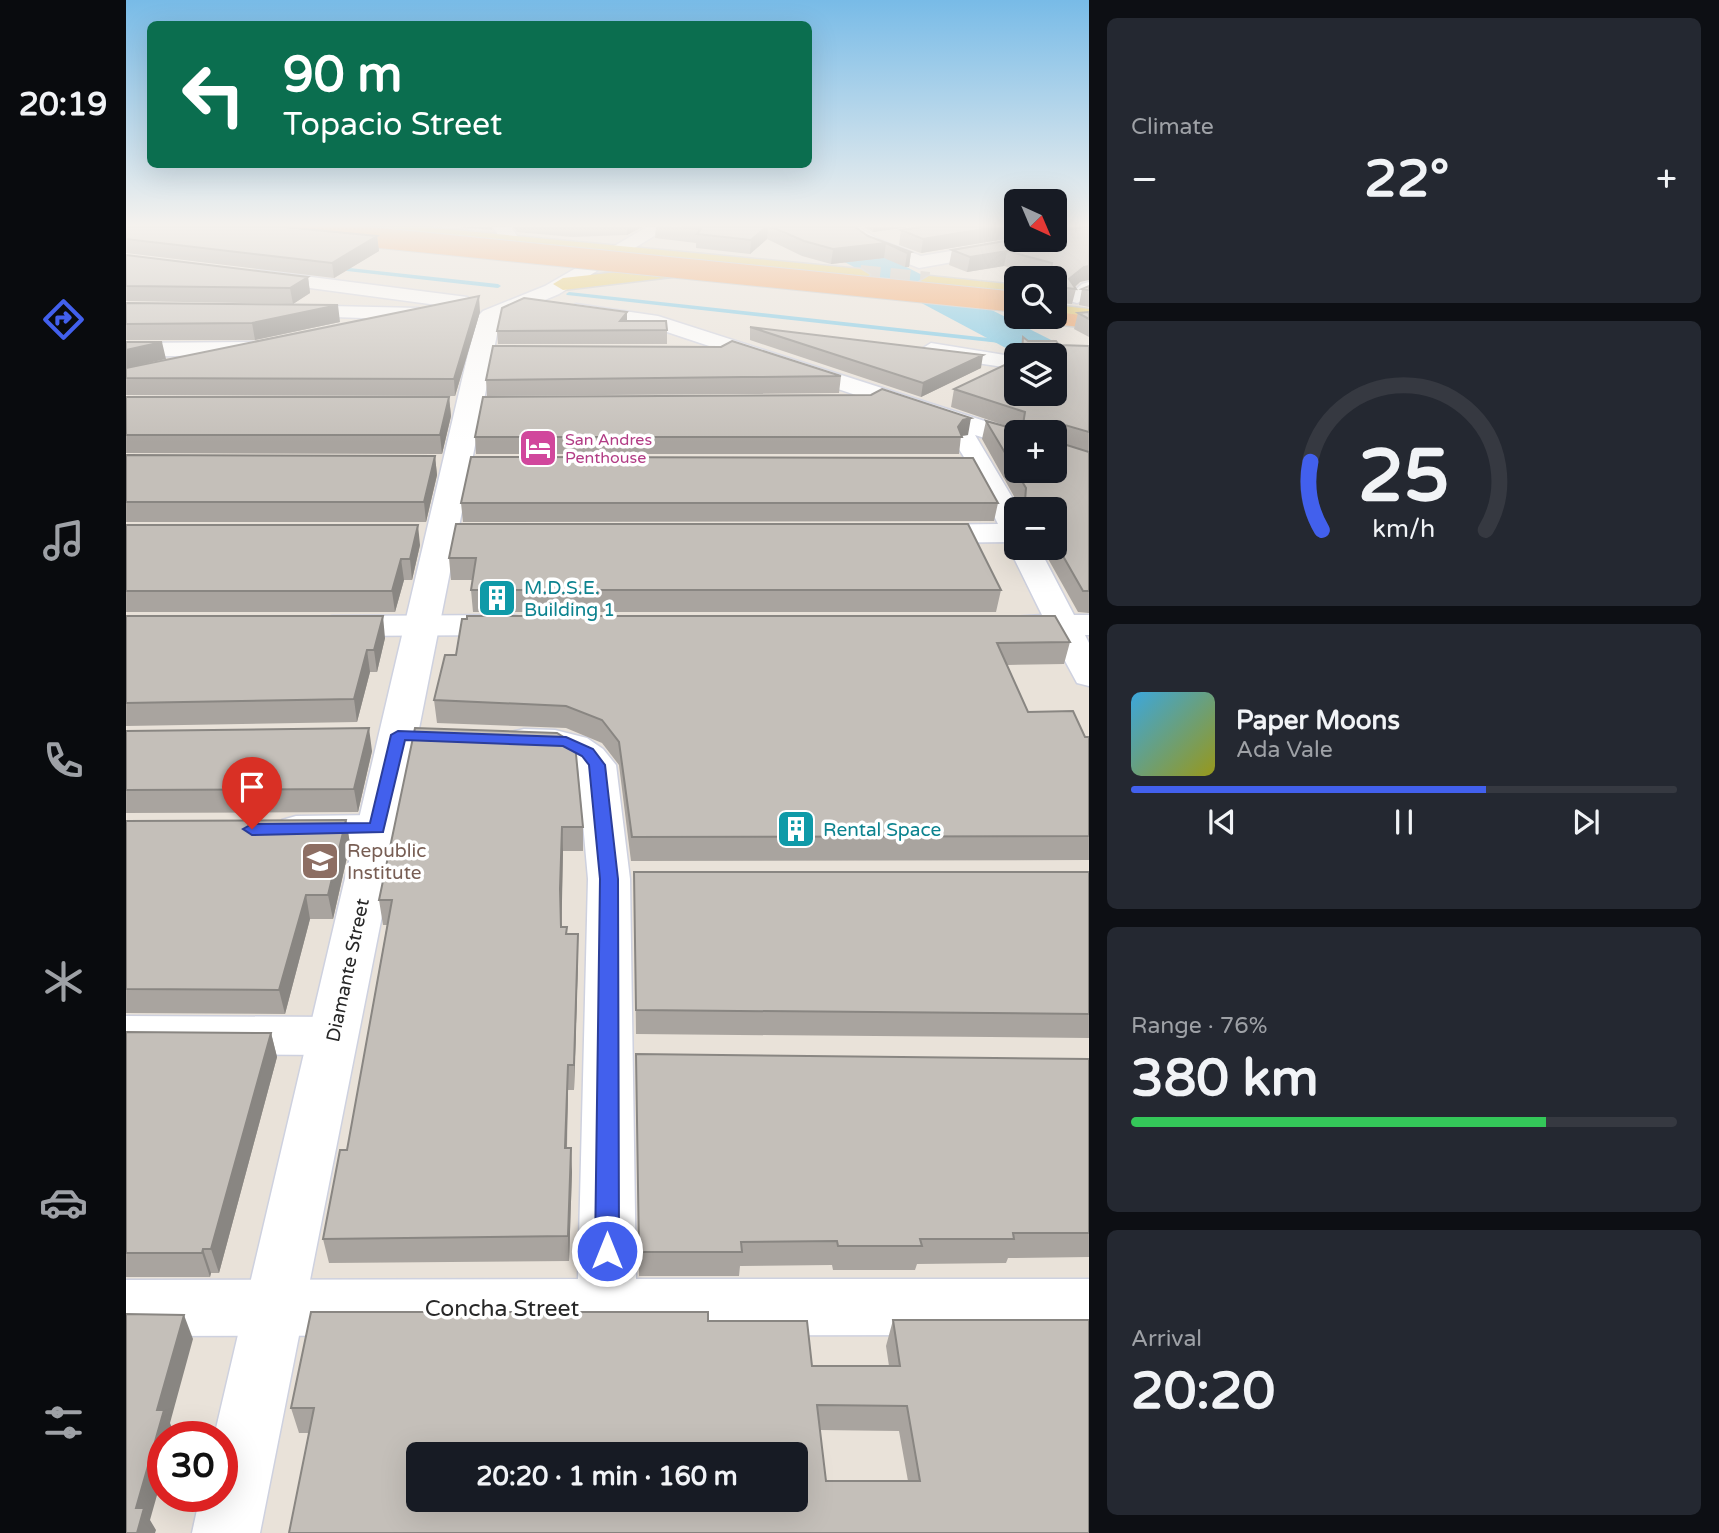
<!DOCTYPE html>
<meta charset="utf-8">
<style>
body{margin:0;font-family:"Varela Round",sans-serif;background:#242831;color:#f1f3f6;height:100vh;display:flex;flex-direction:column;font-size:26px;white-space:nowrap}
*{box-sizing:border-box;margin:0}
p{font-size:23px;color:#9ea1a6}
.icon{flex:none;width:38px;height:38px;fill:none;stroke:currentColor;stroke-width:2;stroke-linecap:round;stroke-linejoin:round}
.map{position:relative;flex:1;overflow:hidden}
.details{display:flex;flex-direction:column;gap:18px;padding:18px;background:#0d0f14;width:630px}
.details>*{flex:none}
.banner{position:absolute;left:21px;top:21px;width:665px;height:147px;border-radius:10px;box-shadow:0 7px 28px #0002;background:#0b6e4f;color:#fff;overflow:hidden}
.needle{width:46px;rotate:136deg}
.controls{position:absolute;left:878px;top:189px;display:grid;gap:14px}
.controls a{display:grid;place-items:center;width:63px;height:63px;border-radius:10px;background:#171b24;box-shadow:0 7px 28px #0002;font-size:35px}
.speed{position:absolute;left:21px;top:1421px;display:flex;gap:14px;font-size:35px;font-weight:700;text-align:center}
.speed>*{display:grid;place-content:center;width:91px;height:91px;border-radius:50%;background:#171b24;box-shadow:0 7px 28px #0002;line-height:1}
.speed .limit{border:10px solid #d22;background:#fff;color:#111}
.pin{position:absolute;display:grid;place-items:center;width:60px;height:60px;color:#fff;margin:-72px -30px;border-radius:50% 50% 50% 0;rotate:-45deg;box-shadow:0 0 7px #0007}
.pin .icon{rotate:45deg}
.me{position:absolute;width:77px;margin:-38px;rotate:0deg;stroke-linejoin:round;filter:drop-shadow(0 0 5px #0008)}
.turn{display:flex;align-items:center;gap:24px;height:147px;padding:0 21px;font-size:32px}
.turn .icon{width:91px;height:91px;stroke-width:2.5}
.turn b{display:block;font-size:49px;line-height:60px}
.big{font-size:52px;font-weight:700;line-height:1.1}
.details .tile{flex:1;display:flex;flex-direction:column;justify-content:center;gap:10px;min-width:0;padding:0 24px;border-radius:10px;background:#242831}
.details .dial{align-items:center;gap:0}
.dial svg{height:182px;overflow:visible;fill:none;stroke:#363941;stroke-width:7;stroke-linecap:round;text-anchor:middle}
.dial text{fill:#f1f3f6;stroke:none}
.song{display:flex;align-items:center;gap:21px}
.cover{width:84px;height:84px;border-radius:10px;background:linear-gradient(135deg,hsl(200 70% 55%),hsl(60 70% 35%))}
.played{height:7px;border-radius:4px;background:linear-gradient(90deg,#4260ed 65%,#363941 65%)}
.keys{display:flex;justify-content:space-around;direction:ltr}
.heat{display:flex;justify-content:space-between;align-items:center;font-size:38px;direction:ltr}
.charge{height:10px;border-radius:5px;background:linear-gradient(90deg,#34c759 76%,#363941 0)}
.trip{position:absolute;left:280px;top:1442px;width:402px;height:70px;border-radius:10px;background:#171b24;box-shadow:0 7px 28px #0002;font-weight:700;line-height:70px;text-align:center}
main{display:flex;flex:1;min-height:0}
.tabs{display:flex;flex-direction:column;width:126px;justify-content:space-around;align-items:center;background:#090b0e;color:#9ea1a6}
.tabs .icon{width:49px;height:49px}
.tabs .on{color:#4260ed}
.tabs b{font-size:32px;color:#f1f3f6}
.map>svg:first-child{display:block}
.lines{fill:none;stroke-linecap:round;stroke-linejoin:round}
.stream{fill:#71c5e5;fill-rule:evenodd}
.river{fill:#71c5e5;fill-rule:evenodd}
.primary-tunnel{stroke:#c2bdb5;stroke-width:20;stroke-dasharray:20 10;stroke-linecap:butt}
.street-casing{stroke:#ced1df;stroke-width:3}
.secondary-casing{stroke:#ced1df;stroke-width:3}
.primary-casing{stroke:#c3c3c3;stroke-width:3}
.highway-casing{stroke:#c3c3c3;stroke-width:3}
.street{fill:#fff;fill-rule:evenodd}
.secondary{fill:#fff;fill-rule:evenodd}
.primary{fill:#e6c860;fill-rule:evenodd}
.highway{fill:#f39d5a;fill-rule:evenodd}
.highway-bridge-casing{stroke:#c3c3c3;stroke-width:22;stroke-linecap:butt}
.highway-bridge{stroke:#f39d5a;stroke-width:20}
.wall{fill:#a9a49f;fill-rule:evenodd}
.shaded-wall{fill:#898682}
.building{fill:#c4bfb9;stroke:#898682;stroke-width:2;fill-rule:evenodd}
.route{fill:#4260ed;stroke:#2b3e9a;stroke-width:2}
.labels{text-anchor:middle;stroke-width:7;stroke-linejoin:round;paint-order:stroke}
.far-hotel-label{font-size:16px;fill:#b23c85;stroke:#fff;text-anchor:start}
.culture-label{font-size:19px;fill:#0d838f;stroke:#fff;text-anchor:start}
.education-label{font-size:19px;fill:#785e54;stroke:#fff;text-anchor:start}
.street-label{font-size:19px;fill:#272727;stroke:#fff}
.near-street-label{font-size:23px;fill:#272727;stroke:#fff}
</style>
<main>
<nav class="tabs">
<b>20:19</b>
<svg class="icon on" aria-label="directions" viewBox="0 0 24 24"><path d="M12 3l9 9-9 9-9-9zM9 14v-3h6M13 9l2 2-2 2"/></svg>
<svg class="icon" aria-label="music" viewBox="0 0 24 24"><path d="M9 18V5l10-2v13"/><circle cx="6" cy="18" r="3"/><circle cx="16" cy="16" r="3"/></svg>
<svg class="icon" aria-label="phone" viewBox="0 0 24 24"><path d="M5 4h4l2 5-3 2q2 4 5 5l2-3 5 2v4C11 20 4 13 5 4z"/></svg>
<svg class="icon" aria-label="climate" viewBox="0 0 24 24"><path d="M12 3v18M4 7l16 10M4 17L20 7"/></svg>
<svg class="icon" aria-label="car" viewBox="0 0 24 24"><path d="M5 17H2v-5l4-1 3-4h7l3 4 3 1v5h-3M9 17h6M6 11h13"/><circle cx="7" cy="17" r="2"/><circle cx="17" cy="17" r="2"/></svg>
<svg class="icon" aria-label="filters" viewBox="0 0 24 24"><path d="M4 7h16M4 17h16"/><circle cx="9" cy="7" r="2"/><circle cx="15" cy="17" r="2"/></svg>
</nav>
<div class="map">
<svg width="963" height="1533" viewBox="0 0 963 1533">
<rect width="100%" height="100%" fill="#e9e2d9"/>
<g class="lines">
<!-- stream -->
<path class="stream" d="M205,266L372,284L375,286L372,288L203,269Z
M443,292L909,343L913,345L909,347L441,295L440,294Z"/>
<!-- river -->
<path class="river" d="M661,227H701L937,346L944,355L937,364L929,366V355H893L666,234Z"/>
<!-- primary-tunnel -->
<path class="primary-tunnel" d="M734,275L803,282"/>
<defs>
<path id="street" d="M711,227H732L754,240L795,256L891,240L929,237L931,240L922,245L793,268L742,248Z
M963,282V298L951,303L944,301L941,297L956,284Z
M450,304L532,316L893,432L891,448L849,435L893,509L891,548H913L948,615H963V635H959L963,643V686L951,683L925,635L869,632L864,625L869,618L916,615L883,548L887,542L795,543L785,540L780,534L785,528L795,525L872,524L843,465L817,424L523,326L443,314L440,310Z
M159,305L293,308L303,314L293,320L152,315L149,311Z
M128,342L139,349L136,354L0,357V343Z
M805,343L891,357V369L797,355L794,350Z
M387,615L399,618L404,625L399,632L387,635L206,636L194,633L189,626L194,619L206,616Z
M398,729L429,730L461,738L477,749L490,765L504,879L510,1279H963V1335L0,1336V1280L452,1279L462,879L452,767L431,753L385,748L379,740L385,732Z
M251,815L265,819L271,828L265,837C237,845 184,846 156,838L150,829L156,820L170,816Z
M0,1016L207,1017L224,1022L231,1036L224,1050L207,1055L0,1054Z"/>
<path id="secondary" d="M367,227H385L391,236L385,244H373L370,240L373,236Z
M521,227H543L433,294L374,319L134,1533H66L74,1496H96V1437H88L342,354L353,315L357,311L419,286Z
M131,270L341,297L351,303L341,309L124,280L121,276Z"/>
<path id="primary" d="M235,227H297L734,269L744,275L734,281L244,232Z
M539,267L546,269L549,273L546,277L437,290L427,284L437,278Z
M803,276L891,285V297L796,286L793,282Z
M929,305L963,309V321L927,317Z"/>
<path id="highway" d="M929,312L963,316V328L918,323L907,317H929Z"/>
</defs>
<!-- street casing -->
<use href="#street" class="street-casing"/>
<!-- secondary casing -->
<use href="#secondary" class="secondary-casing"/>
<!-- primary casing -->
<use href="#primary" class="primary-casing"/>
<!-- highway casing -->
<use href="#highway" class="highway-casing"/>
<!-- street -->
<use href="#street" class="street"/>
<!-- secondary -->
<use href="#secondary" class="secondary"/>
<!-- primary -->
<use href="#primary" class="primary"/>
<!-- highway -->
<use href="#highway" class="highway"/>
<defs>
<path id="highway-bridge" d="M144,227L891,302"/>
</defs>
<!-- highway-bridge casing -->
<use href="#highway-bridge" class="highway-bridge-casing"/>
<!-- highway-bridge -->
<use href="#highway-bridge" class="highway-bridge"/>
</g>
<!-- wall -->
<path class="wall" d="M0,227L251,236L253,251L208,278L0,253Z
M330,227H366V230Z
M387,227H516L501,235L446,237L391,232Z
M530,227H729L742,236L785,252L783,267H779L758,258L705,264L676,256L641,239L624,254L570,248V243L529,238Z
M737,227H782L747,232Z
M891,227V237L795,253L773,245L775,230Z
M891,239L954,282L949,287L950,289L946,304L929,303V278H923L878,266L841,272L823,265L826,250Z
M0,255L182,277L184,293L167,304L0,301Z
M963,286V307L953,305L956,289Z
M0,303L214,322L129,340H0Z
M354,312L329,396L0,395V368Z
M963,312V337L948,329L952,313Z
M501,321L541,330V344H372L371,331Z
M624,327L855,368L795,397L624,340Z
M897,337L902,341L933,345L963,346V613L952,612L916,548H929V509H895L856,439L860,421L895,431L825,407L828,389L929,355H893Z
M715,376L713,393L361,396L360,380Z
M0,397H323L325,416L316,454L0,453Z
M842,435L835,436L833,454H350L349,437Z
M0,455L309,456L311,475L300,522H0Z
M335,503H872L868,521L337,522Z
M330,524L875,590L870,612H347L345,590L347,580H325L323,558Z
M0,525L294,545L286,580H278L269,612H0Z
M0,616L259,638L251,672H244L231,722L0,726Z
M336,619L944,642L938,664L881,665L902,712L959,737H963V860L505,861L493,765L476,743L440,728L311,723L308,700L330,655Z
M289,728L457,827V851H437L435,927L441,934H452V958L448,1090H442L441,1148L446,1172L443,1261L203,1263L197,1239L221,1150L261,925H257L253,900Z
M0,731L246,751L232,812L0,813Z
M220,820L224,844L207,919H184L159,1014L0,1013V821Z
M508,872H963V1038L510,1034Z
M0,1032L145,1033L151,1057L93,1273H85L84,1277H0Z
M510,1054L963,1059V1257L882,1258L880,1263L791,1264L789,1270H707L706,1265L614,1266L613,1276H513Z
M767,1320L963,1533L183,1433H173L165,1408L582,1321L686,1366H763L760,1346ZM694,1430L773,1431L782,1481H700Z"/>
<!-- shaded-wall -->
<path class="shaded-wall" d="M501,227H516L501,235Z
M640,227H642L641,239L624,254L625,240Z
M748,227H782L747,232Z
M870,227H891V237L795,253L797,239Z
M929,227H953L929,231Z
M251,236L253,251L208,278L206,263Z
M760,243L758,258L705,264L707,249Z
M881,251L878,266L841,272L844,257Z
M785,252L783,267H779L781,253Z
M963,266V280L954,282L947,288L943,279L958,267Z
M182,277L184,293L167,304L164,288Z
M353,296L354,312L329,396L328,379Z
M212,305L214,322L129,340L126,323Z
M501,312V326L494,321Z
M36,342L40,359L0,368V350Z
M857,355L855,368L795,397L797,383Z
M323,397L325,416L316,454L314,435Z
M845,418L842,435L834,436L832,427L837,420Z
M309,456L311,475L300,522L298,502Z
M292,525L294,545L286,580L284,559Z
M275,559L278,580L269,612L266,591Z
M257,616L259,638L251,672L248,650Z
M241,650L244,672L231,722L228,699Z
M243,728L246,751L232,812L228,789Z
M220,820L224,844L207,919L202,895Z
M436,827L437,851L435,951L434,889Z
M180,895L184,919L159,1014L153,990Z
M452,934V958L448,1090V1065Z
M145,1033L151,1057L93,1273L85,1249Z
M442,1065V1090L440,1172L439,1148Z
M445,1148L446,1172L443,1261L442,1236Z
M77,1249L85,1273L84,1277L76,1253Z
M58,1315L67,1339L44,1423L48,1433L47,1437H37V1474L24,1520L30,1530L29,1533H11L10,1508L31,1410Z"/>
<!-- building -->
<path class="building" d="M0,227H158L251,236L206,263L0,239Z
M556,227H640L625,240L571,234L575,229Z
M646,227H729L742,236L785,252L781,253L760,243L707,249L678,241Z
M795,227H870L797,239L775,230Z
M958,227H963V266L958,267L943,279L950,289L931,287L929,291V278H924L926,263L881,251L844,257L826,250L891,239V240H929V232Z
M0,255L182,277L164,288L0,286Z
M963,286V290L956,289Z
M353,296L328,379L0,378V368Z
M398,298L501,312L494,321H540L541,330L371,331L376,308Z
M0,303L212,305L126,323L0,324Z
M963,312V319L952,313Z
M624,327L857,355L797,383Z
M897,337L902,341H930L933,345L963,346V432L932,423L931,442L963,452V591H957L929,542V509H909L904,501H899L900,488L860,421L896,431L899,412L828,389L891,359V394H929V355H896ZM891,432H929V471H891Z
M606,341L715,376L360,380L367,346L595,347Z
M0,342H36L0,350Z
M756,389L845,418L837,420L832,427L836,437H349L357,397L745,395Z
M0,397H323L314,435H0Z
M0,455L309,456L298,502H0Z
M345,457L847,458L872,503H335Z
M330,524H842L875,590H345L350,558H323Z
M0,525H292L284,559H275L266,591H0Z
M0,616H257L248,650H241L228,699L0,703Z
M341,616H929L944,642L871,643L902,712L947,711L959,737H963V836L506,837L493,742L476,720L440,706L308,700L319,655H330L336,619H341Z
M243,728L228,789L0,790V731Z
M289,728L431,733L449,744L457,827H436L434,889L435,927H441L440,934H452L448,1065H442L439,1148H445L442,1236L197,1239L214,1150H221L266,900H253Z
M220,820L202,895H180L153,990L0,989V821Z
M508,872H963V1014L510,1010Z
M0,1032L145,1033L85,1249H77L76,1253H0Z
M510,1054L963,1059V1233H887L888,1239H794L796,1246H712L711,1241L615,1242L616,1252H513Z
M185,1312H582V1321H681L686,1366H774L767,1320H963V1533H163L188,1408H165ZM691,1405L781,1406L794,1481H700ZM292,1454H670V1500H292Z
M0,1314L58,1315L31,1410H38L10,1508H18L11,1533H0Z"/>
<!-- sky -->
<linearGradient id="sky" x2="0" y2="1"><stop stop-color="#78bbe7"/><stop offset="0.51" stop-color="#f5f2ee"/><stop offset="1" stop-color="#f5f2ee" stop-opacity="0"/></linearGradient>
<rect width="963" height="442" fill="url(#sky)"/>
<!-- route -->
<path class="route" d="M272,731L440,737L467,749L479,765L492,879L493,1251L489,1259L481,1262L473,1259L469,1251L474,879L463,765L456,756L437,746L279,740L257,832L126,835L117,829L126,824L244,823L265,735Z"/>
<!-- icons -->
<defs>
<symbol id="hotel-square" viewBox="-11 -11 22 22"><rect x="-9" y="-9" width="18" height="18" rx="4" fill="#d1479c" stroke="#fff"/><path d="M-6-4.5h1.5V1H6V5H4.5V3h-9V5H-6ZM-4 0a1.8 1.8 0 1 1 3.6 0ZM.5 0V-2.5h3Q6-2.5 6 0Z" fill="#fff"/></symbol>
<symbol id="building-square" viewBox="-11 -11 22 22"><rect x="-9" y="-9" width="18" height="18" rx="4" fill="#0f9aa8" stroke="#fff"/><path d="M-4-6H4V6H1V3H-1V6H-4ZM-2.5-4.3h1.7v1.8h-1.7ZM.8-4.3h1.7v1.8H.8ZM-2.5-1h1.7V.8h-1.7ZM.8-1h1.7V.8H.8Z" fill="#fff"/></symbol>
<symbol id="school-square" viewBox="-11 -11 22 22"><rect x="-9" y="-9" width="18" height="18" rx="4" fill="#8d6e63" stroke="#fff"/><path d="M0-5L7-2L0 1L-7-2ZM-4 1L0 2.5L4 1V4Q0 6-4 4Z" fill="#fff"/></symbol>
</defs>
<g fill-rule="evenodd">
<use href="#hotel-square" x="390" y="426" width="44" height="44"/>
<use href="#building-square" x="349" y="576" width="44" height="44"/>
<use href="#building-square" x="648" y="807" width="44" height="44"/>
<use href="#school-square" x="172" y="839" width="44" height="44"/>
</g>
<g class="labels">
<!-- far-hotel labels -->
<g class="far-hotel-label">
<text x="439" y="445">San Andres<tspan x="439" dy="18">Penthouse</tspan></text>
</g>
<!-- culture labels -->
<g class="culture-label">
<text x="398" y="594">M.D.S.E.<tspan x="398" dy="22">Building 1</tspan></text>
<text x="697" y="836">Rental Space</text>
</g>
<!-- education labels -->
<g class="education-label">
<text x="221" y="857">Republic<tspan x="221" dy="22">Institute</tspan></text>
</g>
<!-- street labels -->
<g class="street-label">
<text transform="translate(221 970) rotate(-78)" y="7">Diamante Street</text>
</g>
<!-- near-street labels -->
<g class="near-street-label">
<text x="376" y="1316">Concha Street</text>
</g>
</g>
</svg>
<div class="controls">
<a><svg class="needle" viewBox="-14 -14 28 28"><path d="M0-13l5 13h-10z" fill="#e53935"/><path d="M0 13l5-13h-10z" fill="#9ea1a6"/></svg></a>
<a><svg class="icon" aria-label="search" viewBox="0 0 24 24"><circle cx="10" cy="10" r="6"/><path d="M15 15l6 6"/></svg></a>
<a><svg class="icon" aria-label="layers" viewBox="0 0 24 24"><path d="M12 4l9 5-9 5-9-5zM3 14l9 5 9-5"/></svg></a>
<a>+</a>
<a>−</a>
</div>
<div class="speed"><div class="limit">30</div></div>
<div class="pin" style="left:126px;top:829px;background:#d93025"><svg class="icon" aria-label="arrive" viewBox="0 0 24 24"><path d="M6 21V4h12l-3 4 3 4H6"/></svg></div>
<svg class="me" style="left:481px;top:1251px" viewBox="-20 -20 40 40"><circle r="17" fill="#4260ed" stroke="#fff" stroke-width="3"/><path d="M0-11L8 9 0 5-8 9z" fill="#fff"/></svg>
<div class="trip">20:20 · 1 min · 160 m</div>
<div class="banner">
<div class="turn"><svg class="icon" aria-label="left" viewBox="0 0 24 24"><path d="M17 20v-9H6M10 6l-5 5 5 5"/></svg><div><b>90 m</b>Topacio Street</div></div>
</div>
</div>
<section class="details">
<div class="tile"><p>Climate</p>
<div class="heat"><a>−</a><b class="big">22°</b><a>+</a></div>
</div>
<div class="tile dial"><svg viewBox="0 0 100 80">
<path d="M14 69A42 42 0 1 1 86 69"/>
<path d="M14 69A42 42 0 0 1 9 39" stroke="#4260ed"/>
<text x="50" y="56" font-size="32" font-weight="700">25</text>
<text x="50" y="72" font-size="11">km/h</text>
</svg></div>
<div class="tile">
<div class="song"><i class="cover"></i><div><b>Paper Moons</b><p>Ada Vale</p></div></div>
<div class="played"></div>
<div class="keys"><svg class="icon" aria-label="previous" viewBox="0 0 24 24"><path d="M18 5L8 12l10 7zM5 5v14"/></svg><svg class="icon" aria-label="pause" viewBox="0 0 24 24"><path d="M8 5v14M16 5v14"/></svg><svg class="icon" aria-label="next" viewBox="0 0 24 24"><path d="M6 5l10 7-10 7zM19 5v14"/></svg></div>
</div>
<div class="tile"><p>Range · 76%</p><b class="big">380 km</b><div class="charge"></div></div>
<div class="tile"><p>Arrival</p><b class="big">20:20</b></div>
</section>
</main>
